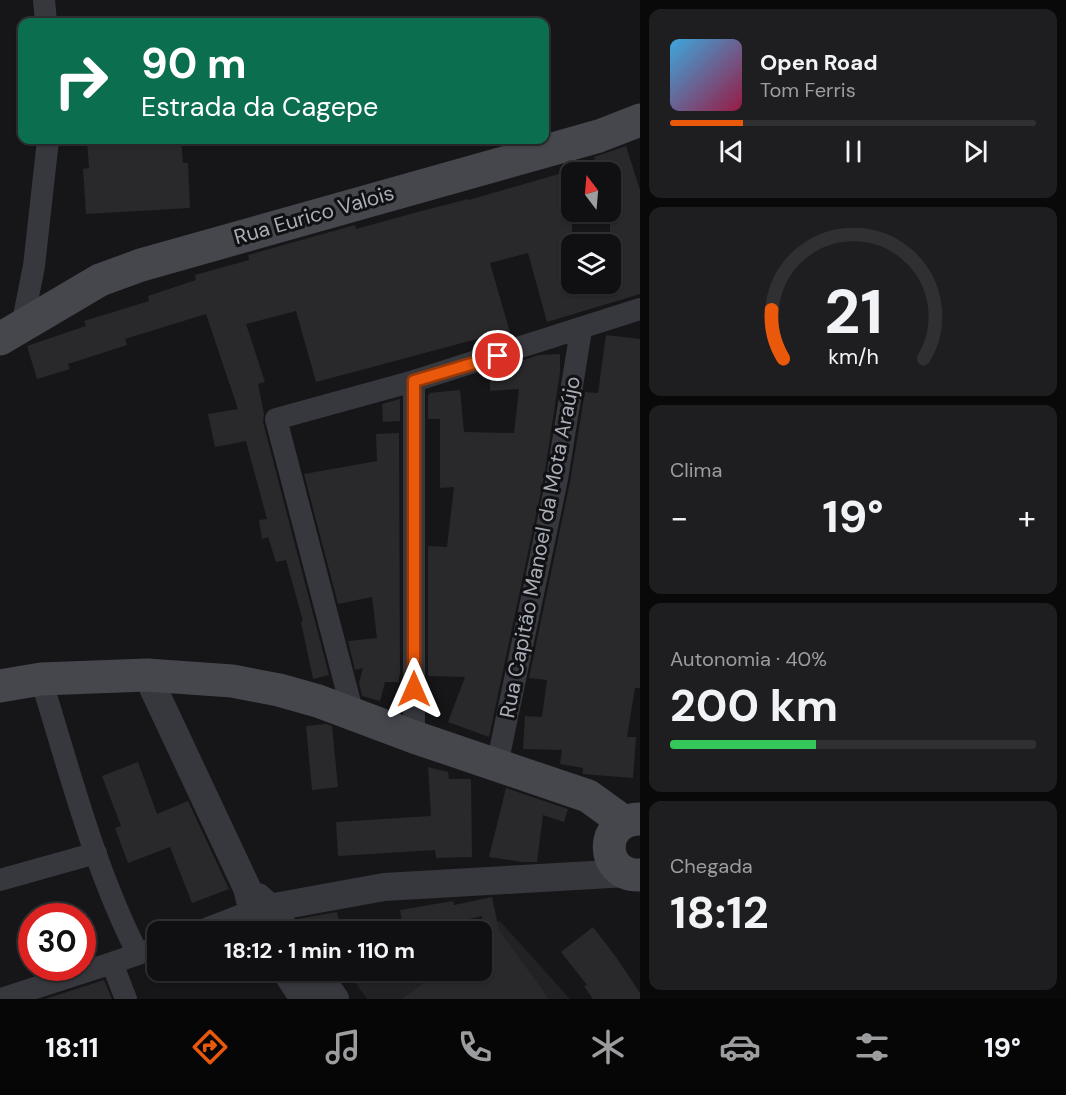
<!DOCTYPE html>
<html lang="pt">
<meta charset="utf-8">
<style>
body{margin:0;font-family:"DM Sans",sans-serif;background:#1e1e20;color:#f1f3f6;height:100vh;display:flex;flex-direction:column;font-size:22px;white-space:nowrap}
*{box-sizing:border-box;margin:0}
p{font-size:20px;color:#9c9d9f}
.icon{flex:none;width:33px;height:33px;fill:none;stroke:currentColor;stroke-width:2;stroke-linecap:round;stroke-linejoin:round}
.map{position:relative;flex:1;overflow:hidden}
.sheet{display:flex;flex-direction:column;gap:9px;padding:9px;background:#09090a;width:426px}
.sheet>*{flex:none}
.banner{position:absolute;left:18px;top:18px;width:531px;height:126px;border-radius:12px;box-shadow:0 2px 4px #0004,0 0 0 2px #303032;background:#0b6e4f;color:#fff;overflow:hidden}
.needle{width:39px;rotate:344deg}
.buttons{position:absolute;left:561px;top:162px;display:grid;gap:12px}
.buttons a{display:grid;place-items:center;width:60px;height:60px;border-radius:12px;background:#101012;box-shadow:0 2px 4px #0004,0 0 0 2px #303032;font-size:30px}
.speed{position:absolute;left:18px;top:903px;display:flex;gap:12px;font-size:30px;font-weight:700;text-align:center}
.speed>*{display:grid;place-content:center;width:78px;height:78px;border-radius:50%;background:#101012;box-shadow:0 2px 4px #0004,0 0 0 2px #303032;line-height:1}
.speed .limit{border:9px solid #d22;background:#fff;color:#111}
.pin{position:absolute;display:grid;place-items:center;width:51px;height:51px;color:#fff;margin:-26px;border:3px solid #fff;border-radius:50%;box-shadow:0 2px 6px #0007}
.me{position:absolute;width:66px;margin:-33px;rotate:0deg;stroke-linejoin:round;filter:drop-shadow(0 0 4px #0008)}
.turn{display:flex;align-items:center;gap:21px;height:126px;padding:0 24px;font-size:27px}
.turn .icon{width:78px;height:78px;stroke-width:2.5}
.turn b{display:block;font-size:42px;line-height:51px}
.big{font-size:45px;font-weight:700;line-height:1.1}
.sheet .tile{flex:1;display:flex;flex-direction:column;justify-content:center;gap:9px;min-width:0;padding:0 21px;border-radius:12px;background:#1e1e20}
.sheet .dial{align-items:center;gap:0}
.dial svg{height:156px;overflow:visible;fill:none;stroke:#303032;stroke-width:7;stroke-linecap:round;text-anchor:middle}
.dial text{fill:#f1f3f6;stroke:none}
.song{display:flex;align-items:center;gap:18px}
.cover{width:72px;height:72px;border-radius:9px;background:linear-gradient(135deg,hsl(200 70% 55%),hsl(340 70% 35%))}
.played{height:6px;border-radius:3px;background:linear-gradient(90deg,#ea580c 20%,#303032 20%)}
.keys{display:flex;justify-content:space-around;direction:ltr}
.heat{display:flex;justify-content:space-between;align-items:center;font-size:33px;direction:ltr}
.charge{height:9px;border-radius:4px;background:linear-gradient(90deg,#34c759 40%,#303032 0)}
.trip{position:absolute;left:147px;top:921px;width:345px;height:60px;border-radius:12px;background:#101012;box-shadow:0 2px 4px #0004,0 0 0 2px #303032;font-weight:700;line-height:60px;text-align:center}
.dock{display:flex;height:96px;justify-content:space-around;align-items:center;background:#060607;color:#9c9d9f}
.dock .icon{width:42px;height:42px}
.dock .current{color:#ea580c}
.dock b{font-size:27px;color:#f1f3f6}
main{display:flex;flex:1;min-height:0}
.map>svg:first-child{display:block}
.built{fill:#222225}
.building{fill:#29292c}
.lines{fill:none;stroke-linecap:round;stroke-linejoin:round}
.minor{stroke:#37383d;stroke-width:22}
.tertiary{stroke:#37383d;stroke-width:28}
.secondary{stroke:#45474d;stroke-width:33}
.route-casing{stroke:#983908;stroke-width:15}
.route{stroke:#ea580c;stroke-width:10}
.labels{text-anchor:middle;stroke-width:6;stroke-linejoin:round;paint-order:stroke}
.street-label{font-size:21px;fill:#a8adb8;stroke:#111113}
</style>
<main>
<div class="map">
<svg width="640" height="999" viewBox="0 0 640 999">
<rect width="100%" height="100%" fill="#161618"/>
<!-- built -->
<path class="built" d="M500,921L570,999H367L347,971L482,970V932L380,931Z"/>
<!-- building -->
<path class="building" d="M87,140H181L183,163H188L190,208L86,214L83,169L89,168Z
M626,146L640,190V294L547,322L528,253L490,263L511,336L479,346L477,339L316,382L296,311L246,324L265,382L258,384L264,414L263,422L329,675L313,679L301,622L303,621L286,560L276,562L268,537L262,539L259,520L267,519L246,441L215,447L208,414L238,409L206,314L125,339L127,345L68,364L70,369L37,379L27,346L86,326L84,321L149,301L148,296L196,280L195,275L249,260L248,255L355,225L356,229L414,213L468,199L469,200L572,170V244H560L571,284H610V172H598L594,157Z
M606,335L640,339V688H635L627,737H636L633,778L583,774V768L560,764L562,750L523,749L525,716L542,717L547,680L529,678L570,482L585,392L598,393Z
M560,354V372L544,477L489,737L448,722L465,677L428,676V546L447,547L454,487L440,488V419H428V395H430L429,393L460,390L464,432L514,433L519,389L490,391V371L539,355Z
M400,399V421L383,422L382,404Z
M399,433L400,676H399V682H385L380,701L362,696L359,683L363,668L355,670L348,641L377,638L372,597L338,604L304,474L377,461L376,434Z
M326,724L332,726L338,787L312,790L306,726Z
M138,762L157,814L188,801L229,889L192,903L170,847L128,863L115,828L121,826L102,776Z
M428,767L448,772L449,779H471L472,857L436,858L435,850L338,856L336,822L431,816Z
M506,788L568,809L564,822L543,815L537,862H523L489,857Z
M492,897L499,930L549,999H402L442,970H482V916L429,928V922L403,928L400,910L453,901L454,905Z
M337,912L341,932H303L298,919Z
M593,927L616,957L640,993V999H593L584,986L587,985L561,952Z
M104,980L112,999H45Z"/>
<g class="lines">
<!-- minor -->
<path class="minor" d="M44,0L46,22
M22,326L34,266L48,140
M41,679C70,772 94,868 138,954
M353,714L276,419L414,381L640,309
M414,737V381
M497,765L557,479L581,330
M0,880L96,853
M198,932L252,911
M112,963L126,999
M1,999L112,963L158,947"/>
<!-- tertiary -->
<path class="tertiary" d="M147,675L247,888L258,932
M258,897L269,907L287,932
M252,911L384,887L627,873
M285,970L304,999
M315,970L335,999"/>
<!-- secondary -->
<path class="secondary" d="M0,339L100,280L141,265L599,136L640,120
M0,686L41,679L147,675L232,681L279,690L318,701L414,737L588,796L624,822
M640,819C598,819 600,877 640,875"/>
</g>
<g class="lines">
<defs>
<path id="route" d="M414,689V381L498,356"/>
</defs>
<!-- route casing -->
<use href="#route" class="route-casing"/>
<!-- route -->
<use href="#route" class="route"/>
</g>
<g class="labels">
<!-- street labels -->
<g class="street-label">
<text transform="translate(314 215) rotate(-16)" y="7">Rua Eurico Valois</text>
<text transform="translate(540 547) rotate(-79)" y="7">Rua Capitão Manoel da Mota Araújo</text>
</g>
</g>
</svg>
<div class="buttons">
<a><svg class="needle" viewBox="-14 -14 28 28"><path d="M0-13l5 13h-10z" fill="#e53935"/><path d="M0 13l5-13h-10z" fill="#9c9d9f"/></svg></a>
<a><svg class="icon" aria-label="layers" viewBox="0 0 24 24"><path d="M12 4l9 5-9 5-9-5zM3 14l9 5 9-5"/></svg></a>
</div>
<div class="speed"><div class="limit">30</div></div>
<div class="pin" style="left:498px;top:356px;background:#d93025"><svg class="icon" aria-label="arrive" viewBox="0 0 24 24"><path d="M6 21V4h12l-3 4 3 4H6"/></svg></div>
<svg class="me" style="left:414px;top:689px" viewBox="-20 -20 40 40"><path d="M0-17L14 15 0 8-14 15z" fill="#ea580c" stroke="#fff" stroke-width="4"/></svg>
<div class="trip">18:12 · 1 min · 110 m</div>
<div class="banner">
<div class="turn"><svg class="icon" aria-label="right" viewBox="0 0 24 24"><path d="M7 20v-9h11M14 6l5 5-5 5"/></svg><div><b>90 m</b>Estrada da Cagepe</div></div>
</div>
</div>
<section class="sheet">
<div class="tile">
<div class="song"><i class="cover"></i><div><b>Open Road</b><p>Tom Ferris</p></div></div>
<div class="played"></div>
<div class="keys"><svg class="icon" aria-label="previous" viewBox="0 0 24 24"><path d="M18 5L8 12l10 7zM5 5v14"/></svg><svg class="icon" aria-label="pause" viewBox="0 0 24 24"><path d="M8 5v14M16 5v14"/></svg><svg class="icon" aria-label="next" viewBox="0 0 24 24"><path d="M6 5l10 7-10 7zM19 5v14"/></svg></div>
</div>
<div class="tile dial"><svg viewBox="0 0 100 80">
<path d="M14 69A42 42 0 1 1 86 69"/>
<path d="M14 69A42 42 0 0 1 8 44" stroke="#ea580c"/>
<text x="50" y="56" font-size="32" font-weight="700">21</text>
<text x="50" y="72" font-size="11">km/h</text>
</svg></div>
<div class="tile"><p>Clima</p>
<div class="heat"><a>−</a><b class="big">19°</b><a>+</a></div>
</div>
<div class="tile"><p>Autonomia · 40%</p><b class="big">200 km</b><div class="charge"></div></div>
<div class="tile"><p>Chegada</p><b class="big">18:12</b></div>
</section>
</main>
<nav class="dock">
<b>18:11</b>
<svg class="icon current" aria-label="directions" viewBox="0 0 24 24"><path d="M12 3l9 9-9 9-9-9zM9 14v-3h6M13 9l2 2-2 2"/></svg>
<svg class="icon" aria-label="music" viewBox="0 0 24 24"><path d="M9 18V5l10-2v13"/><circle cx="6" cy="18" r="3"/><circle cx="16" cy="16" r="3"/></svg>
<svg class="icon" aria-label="phone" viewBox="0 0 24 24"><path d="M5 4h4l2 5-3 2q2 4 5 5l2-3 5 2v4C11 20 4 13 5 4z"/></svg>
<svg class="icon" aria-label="climate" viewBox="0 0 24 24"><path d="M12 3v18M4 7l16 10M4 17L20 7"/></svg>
<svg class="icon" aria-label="car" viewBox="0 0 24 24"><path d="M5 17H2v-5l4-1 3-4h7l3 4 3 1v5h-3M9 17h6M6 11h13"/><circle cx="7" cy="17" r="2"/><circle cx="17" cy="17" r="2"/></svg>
<svg class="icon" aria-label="filters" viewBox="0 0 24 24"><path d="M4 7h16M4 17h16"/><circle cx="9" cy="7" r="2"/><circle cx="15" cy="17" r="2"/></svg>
<b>19°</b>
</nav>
